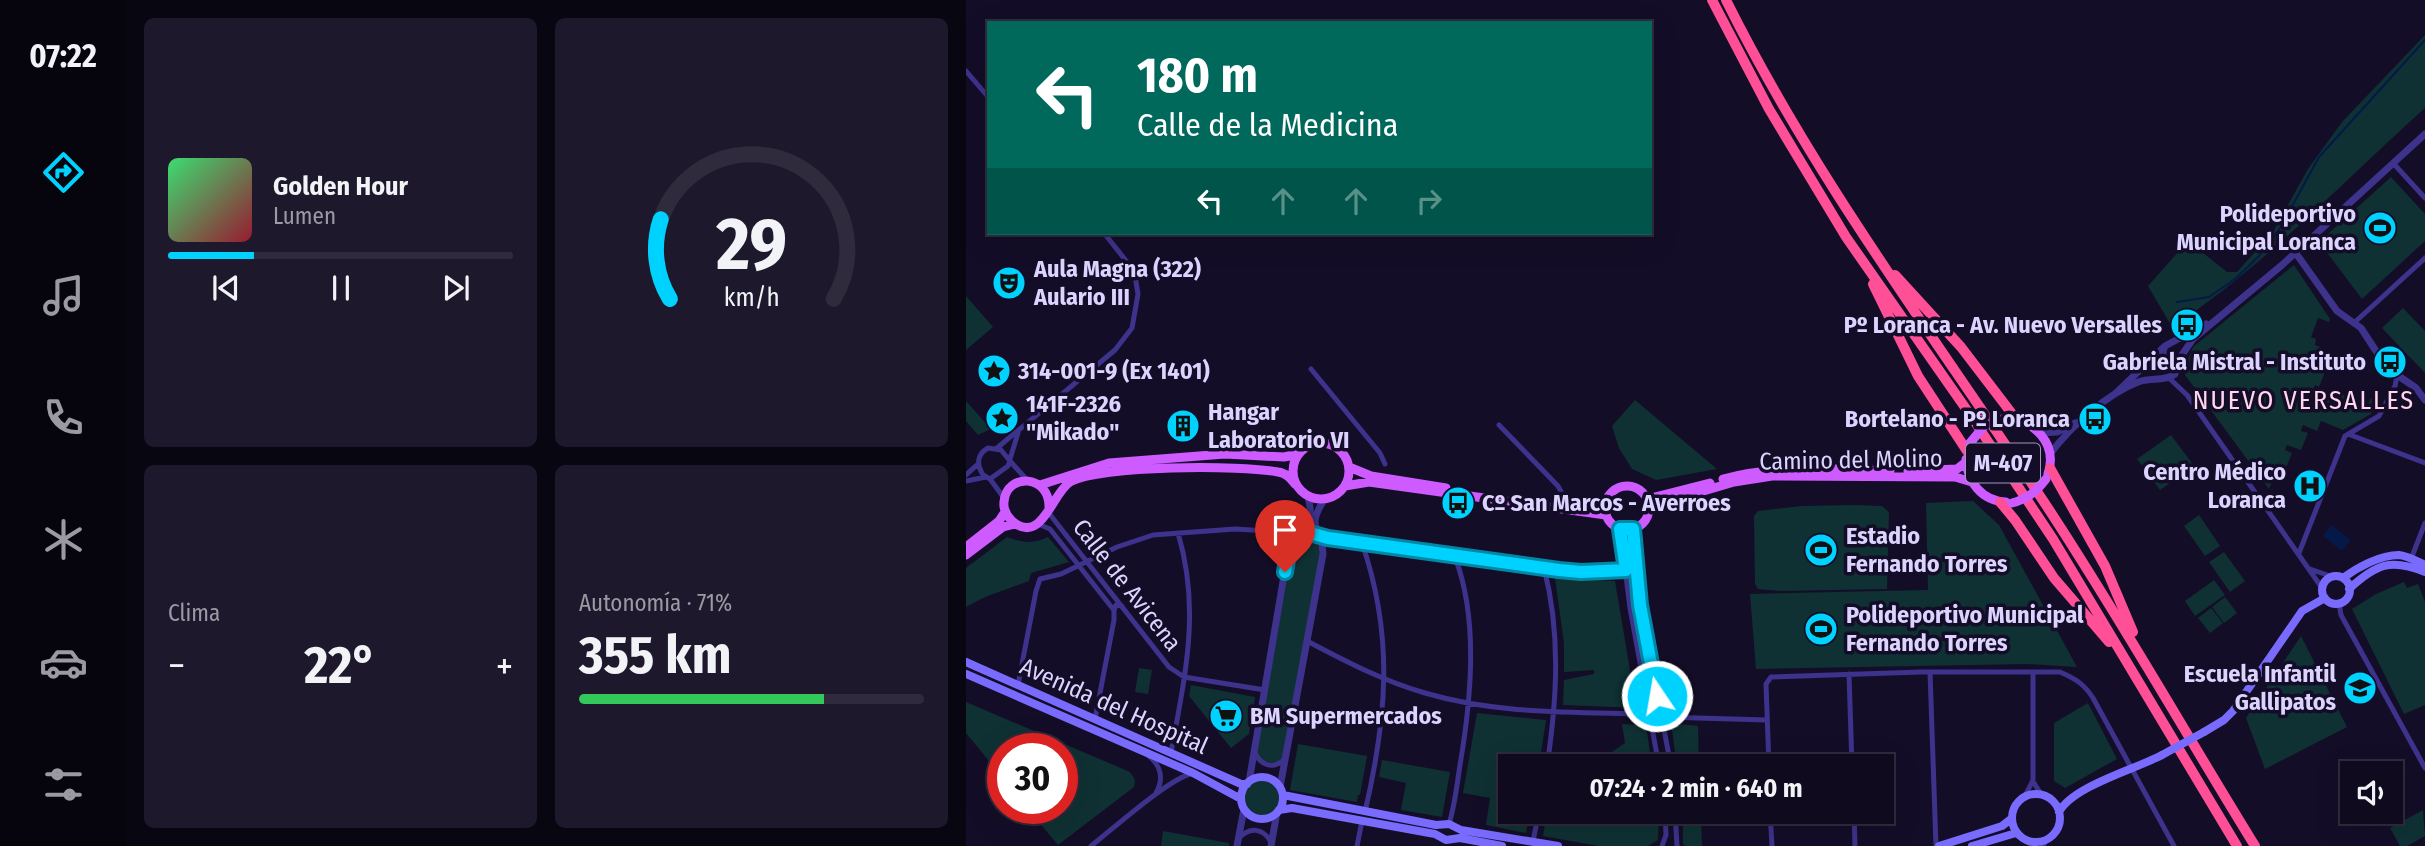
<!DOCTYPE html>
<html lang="es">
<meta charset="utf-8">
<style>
body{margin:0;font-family:"Fira Sans Condensed",sans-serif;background:#1d182b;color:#f1f3f6;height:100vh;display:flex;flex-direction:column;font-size:26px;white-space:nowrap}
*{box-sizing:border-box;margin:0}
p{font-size:23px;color:#9b9aa4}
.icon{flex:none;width:38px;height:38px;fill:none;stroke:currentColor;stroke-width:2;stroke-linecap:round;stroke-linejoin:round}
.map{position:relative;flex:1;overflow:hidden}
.drawer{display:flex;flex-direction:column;gap:18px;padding:18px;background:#080610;width:840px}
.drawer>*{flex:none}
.hud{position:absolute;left:21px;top:21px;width:665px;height:214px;border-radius:0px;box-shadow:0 7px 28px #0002,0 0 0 2px #2f2b3c;background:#00695c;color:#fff;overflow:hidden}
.controls{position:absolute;left:1374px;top:761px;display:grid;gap:14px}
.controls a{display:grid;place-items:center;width:63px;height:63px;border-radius:0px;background:#0f0a1e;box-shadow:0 7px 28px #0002,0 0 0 2px #2f2b3c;font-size:35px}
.speed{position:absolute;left:21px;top:733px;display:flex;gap:14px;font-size:35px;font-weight:700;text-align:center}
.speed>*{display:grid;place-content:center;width:91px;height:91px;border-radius:50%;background:#0f0a1e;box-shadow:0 7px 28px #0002,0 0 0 2px #2f2b3c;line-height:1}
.speed .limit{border:10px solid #d22;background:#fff;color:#111}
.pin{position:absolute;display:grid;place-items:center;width:60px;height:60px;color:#fff;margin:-72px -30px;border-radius:50% 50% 50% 0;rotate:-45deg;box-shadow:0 0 7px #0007}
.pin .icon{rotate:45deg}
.me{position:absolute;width:77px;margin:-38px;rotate:348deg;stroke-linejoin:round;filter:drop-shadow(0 0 5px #0008)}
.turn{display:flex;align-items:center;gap:24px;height:147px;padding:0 35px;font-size:32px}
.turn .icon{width:91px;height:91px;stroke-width:2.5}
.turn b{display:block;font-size:49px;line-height:60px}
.lanes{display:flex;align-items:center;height:66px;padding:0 35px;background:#0003;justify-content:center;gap:35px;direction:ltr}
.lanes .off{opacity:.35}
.big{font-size:52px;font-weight:700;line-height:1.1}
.drawer .widget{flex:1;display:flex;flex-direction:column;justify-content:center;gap:10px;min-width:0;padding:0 24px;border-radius:10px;background:#1d182b}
.drawer .dial{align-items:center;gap:0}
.dial svg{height:182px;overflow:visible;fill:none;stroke:#2f2b3c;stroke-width:7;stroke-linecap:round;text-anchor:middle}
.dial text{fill:#f1f3f6;stroke:none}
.song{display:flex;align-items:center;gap:21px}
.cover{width:84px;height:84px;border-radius:10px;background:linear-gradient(135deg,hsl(140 70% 55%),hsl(350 70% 35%))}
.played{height:7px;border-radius:4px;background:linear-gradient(90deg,#00d2ff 25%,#2f2b3c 25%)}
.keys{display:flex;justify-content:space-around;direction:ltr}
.heat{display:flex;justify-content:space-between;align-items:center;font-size:38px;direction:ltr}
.charge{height:10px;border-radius:5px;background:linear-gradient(90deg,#34c759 71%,#2f2b3c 0)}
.drawer .tiles{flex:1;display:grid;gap:18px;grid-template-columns:repeat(2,1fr)}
.trip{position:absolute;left:532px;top:754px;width:396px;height:70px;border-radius:0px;background:#0f0a1e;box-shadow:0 7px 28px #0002,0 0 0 2px #2f2b3c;font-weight:700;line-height:70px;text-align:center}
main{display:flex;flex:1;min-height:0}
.dock{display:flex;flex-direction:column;width:126px;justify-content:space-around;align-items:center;background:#06040c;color:#9b9aa4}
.dock .icon{width:49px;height:49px}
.dock .current{color:#00d2ff}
.dock b{font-size:32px;color:#f1f3f6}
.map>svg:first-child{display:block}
.green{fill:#0f3133}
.water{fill:#051949}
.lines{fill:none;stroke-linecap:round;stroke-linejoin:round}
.stream{stroke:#051949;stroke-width:2}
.minor{stroke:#3d338c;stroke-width:5}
.tertiary{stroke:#3d338c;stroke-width:7}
.secondary{stroke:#7a6bff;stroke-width:8}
.primary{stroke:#ce5bff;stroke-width:9}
.motorway{stroke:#ff4f96;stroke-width:10}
.secondary-bridge{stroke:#7a6bff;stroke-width:8}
.primary-bridge{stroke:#ce5bff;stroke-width:9}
.route-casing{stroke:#0088a6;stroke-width:18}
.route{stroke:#00d2ff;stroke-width:12}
.labels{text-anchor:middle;stroke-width:7;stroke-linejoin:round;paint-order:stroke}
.shield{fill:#140d28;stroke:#a098be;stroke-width:2}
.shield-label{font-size:23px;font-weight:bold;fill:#dcd4ff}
.poi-label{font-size:24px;font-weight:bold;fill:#dcd4ff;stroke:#140d28;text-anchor:start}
.street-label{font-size:24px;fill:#dcd4ff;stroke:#140d28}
.neighbourhood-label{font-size:26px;letter-spacing:2px;fill:#ffd6ed;stroke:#140d28}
</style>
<main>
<nav class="dock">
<b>07:22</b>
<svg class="icon current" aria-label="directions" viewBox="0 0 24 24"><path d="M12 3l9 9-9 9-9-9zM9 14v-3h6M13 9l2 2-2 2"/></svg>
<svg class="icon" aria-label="music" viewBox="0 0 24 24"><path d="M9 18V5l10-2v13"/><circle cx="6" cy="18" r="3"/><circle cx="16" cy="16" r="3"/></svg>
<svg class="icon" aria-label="phone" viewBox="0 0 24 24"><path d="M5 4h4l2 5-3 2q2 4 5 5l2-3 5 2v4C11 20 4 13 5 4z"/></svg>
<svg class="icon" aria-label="climate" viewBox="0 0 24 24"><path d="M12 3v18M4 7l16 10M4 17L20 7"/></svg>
<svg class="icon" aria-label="car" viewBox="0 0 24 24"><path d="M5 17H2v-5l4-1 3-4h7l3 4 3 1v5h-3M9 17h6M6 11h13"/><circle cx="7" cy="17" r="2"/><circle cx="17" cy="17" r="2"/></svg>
<svg class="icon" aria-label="filters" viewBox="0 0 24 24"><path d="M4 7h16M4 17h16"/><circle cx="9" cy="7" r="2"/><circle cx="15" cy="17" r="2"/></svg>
</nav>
<section class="drawer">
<div class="tiles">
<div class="widget">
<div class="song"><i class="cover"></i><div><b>Golden Hour</b><p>Lumen</p></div></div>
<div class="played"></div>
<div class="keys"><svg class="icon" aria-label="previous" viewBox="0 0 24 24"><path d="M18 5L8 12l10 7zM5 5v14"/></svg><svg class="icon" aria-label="pause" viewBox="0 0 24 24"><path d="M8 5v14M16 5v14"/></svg><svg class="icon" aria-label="next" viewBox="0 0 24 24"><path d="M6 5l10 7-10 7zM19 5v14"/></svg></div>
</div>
<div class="widget dial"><svg viewBox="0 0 100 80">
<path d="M14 69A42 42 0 1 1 86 69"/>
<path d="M14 69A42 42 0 0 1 10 34" stroke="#00d2ff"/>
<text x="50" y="56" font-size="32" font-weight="700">29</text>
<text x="50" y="72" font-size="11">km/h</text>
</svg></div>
<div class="widget"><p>Clima</p>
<div class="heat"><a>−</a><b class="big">22°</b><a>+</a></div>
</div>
<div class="widget"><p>Autonomía · 71%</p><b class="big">355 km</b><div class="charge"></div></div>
</div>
</section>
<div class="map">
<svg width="1459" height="846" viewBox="0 0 1459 846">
<rect width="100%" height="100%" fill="#140d28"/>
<!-- green -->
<path class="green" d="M1459,35V108C1375,183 1300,265 1206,327L1182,286L1222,241L1261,272H1271L1307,232L1342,169L1376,122Z
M1425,177L1459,214V241L1396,299L1353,242Z
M1328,265L1364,319L1363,322L1352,318L1345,337L1350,339L1349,345L1359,349L1353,364L1351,363L1349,368L1359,372L1353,387L1349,385L1347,391L1359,396L1358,398L1364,400L1368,390L1401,406L1405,398L1410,400L1405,414L1377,430L1355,421L1351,431L1337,425L1335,431L1342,433L1335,450L1321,445L1319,450L1326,453L1320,468L1319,469L1305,464L1303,470L1310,472L1303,489L1219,375L1221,362L1227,347Z
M0,296L27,327L0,350Z
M1437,308L1459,331V373L1416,328Z
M669,400L751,469L690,480L666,469L653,448L646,426Z
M0,401L25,429L12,435L0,421Z
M1205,435L1228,466L1194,490L1171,459Z
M1007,501L1033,525L1111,667L1061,664L790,669L784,594L962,590L960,503Z
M889,505L916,506L923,512L921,589L814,591L792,589L789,584L788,516L792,511L835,506Z
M1233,515L1254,546L1239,556L1218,526Z
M338,536C350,536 352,543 354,553L318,755L314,762L299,763L292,757L291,749L326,550L331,539Z
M41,537C56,543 67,544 82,537L103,562L65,573L63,581L19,597L0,607V568Z
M1258,552L1279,581L1264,592L1243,562Z
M589,578L649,581L668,694L672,693L674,708L597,705L598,680L628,674V670L598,672V643Z
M1248,580L1259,595L1229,616L1219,601Z
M1438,582L1441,588L1452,584L1459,602V705L1438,714L1386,609L1410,594Z
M1259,597L1271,613L1258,623L1246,607Z
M1245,608L1257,623L1244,633L1232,618Z
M1335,636L1381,727L1299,769L1280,718Z
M173,668L186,670L182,694L169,692Z
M225,685L289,697L283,734L265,748L223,696Z
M0,702L164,772L169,780L168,787L92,845L62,809L96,808V749H37V778L0,733Z
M1122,703L1151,759L1099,788L1088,781V723Z
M511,713L580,720L573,766H544V812H564L560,833L520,825L524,798L497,793Z
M705,723L732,726L733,766H711Z
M656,724L680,725L686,766H625L659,743Z
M332,744L401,756L394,795H392L391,802L324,790Z
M416,760L484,772L476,817L435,810L440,783L413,777Z
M275 798a21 21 0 1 1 42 0a21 21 0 1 1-42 0Z
M1457,810L1459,836L1441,846H1434L1424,828Z
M581,812H693L692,840L682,846H632L577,836Z
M717,812H735L736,846H719L717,844Z
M197,831L263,843V846H195Z"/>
<!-- water -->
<path class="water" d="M1365,525L1385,540L1376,551L1357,536Z"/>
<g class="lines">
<!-- stream -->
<path class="stream" d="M1211,302L1243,297L1269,279L1294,255L1314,228L1353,157L1459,40"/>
<!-- minor -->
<path class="minor" d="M0,71L23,98
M1427,163L1459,198
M1389,322L1459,258
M345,369L414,453L419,464
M1203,378L1221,395L1356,588
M533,425L592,486L602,504
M1382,434L1459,463
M22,448L35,450L44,461L42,466L24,479L17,475C11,465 10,455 22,448Z
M31,448L149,350L166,328L172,294L169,276L161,262L138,233
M44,459L52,433
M44,461L62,481
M0,475L12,464
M24,479L38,498
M0,481L20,477
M82,512L203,667L218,677L299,690
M72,524L84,529L147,609
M654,529L664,608L693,766
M667,529L674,605L705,766
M396,543C428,636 421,717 399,812
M1333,553L1379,436L1413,416L1429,386L1431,376
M1445,559L1459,523
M578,568C595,633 591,700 581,766
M1344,569L1367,577
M1373,603L1375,615L1459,768
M341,641C379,661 417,681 459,693C530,714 604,712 677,714L683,711
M964,672L970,846
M883,674L886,766
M52,685L70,591L74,579L95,574L151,547L187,535L269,529L317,532L330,536L340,532L362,538L593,570L615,572L660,570
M696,717L801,720
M129,719L148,620V610L150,605L156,606
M288,751C294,765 306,770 318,760
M205,753C219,675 235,610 212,533
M183,756C195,766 198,779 190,793
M803,766L800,684L805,677L955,672H1094C1110,679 1118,684 1127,698L1208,846
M1068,783L1075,794
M1059,796L1067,780V672
M709,812L711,846
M804,812L806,846
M888,812L889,846
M483,824C489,805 491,784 494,765C505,700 513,620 489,557
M272,839C284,826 297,828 305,842
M567,841L573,812
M1061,841L1066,846
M125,846C148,828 202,779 227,773
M391,846L396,821
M696,846L700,835L699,812
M1077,846L1080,840"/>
<!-- tertiary -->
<path class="tertiary" d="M1329,252L1371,311L1395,328L1421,368L1450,388L1459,400
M1211,362L1227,339L1316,265L1459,134
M1151,392L1199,346L1240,324
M1074,433L1091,432L1109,423
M1084,454C1104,427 1141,394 1172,382C1185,377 1199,382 1209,374L1211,362C1207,352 1199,350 1190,354
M283,782L323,546C335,525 350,527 342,497
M314,787L357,554C356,528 339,529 358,500
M271,846L278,809
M305,846L311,812"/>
<!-- secondary -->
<path class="secondary" d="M1356 590a14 14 0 1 1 28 0a14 14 0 1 1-28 0Z
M1377,578C1392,567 1414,555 1433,555C1442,556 1451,561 1459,565
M1383,589C1410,564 1425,558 1459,572
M0,662L275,784H281
M0,674L227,773L275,799
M1238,732L1258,720L1267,711L1336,611L1359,598
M275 798a21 21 0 1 1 42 0a21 21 0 1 1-42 0Z
M1046 818a24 24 0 1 1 48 0a24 24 0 1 1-48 0Z
M317,795L470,825L483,824L495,830L592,846
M313,810L326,808L469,834L480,840L494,838L536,846
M1093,812C1107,786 1170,769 1196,755
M973,846L1036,826L1045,819
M1006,846L1050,833"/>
<!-- primary -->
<path class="primary" d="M1039,418C1068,420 1092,443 1082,474
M327 471a28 28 0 1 1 56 0a28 28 0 1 1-56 0Z
M1000,459C1001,482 1016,501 1040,502
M383,467L405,476L480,488
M942,471L991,469L1000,462
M757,479C812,464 868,469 924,471
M74,485L143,463L259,454L318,457L332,454
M379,486L403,482L640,515
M639 508a22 22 0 1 1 44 0a22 22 0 1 1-44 0Z
M681,499L744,483
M619,507L639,505
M683,507L768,482L806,476L989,477L1006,482
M83,509C85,474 40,472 38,502C37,510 41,516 46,521C76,546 86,493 104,482C133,465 277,465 312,472C320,473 324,478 329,484
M0,547L33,521L39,512
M0,555L37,527L49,524"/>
<!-- motorway -->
<path class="motorway" d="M746,0L803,109L880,237L1005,416L1087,539L1271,846
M760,0C848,177 967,335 1076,499C1151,612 1218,731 1289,846
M929,275L995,347L1050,419
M907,284L952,376L1001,451
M1084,468L1139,566L1167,632
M1034,502L1049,520L1088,578L1143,642"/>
<!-- secondary-bridge -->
<path class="secondary-bridge" d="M1196,755L1238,732"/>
<!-- primary-bridge -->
<path class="primary-bridge" d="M1004,443L1019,425L1039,418
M1046,503C1061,499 1070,492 1080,479"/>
</g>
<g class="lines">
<defs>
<path id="route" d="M319,572L323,547L330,537L340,532L362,538L593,570L615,572L660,570L654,529H667L674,605L691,696"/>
</defs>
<!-- route casing -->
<use href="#route" class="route-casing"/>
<!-- route -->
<use href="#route" class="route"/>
</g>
<!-- icons -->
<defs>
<symbol id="stadium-disc" viewBox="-11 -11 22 22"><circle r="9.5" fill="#00d2ff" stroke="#140d28"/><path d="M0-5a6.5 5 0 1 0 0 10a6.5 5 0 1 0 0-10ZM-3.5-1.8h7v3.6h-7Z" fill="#111"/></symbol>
<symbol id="theatre-disc" viewBox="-11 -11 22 22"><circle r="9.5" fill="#00d2ff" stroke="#140d28"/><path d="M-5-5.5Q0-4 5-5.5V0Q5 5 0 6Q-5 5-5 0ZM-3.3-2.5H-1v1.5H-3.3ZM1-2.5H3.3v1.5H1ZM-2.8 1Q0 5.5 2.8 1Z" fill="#111"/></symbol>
<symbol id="bus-disc" viewBox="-11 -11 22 22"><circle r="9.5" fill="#00d2ff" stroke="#140d28"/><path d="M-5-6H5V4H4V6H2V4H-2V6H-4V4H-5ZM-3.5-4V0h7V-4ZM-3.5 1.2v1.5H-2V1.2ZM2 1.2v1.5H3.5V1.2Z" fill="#111"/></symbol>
<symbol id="sight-disc" viewBox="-11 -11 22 22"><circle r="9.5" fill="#00d2ff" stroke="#140d28"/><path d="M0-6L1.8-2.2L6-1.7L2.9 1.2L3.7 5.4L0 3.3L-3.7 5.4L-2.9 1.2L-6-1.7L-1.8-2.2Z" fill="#111"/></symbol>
<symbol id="building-disc" viewBox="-11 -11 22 22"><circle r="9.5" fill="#00d2ff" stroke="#140d28"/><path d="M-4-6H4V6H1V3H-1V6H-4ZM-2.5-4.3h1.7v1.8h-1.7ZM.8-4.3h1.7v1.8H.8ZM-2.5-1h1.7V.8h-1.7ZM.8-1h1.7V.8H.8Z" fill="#111"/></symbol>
<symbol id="hospital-disc" viewBox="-11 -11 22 22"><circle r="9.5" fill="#00d2ff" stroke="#140d28"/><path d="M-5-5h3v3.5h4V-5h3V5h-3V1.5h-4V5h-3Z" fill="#111"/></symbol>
<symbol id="school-disc" viewBox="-11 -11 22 22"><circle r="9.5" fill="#00d2ff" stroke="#140d28"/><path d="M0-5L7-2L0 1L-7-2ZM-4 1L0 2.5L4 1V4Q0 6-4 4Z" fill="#111"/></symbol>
<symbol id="supermarket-disc" viewBox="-11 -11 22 22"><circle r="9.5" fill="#00d2ff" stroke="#140d28"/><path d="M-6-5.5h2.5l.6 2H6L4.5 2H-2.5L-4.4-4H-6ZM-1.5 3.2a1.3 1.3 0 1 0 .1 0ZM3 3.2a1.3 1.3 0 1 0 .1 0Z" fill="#111"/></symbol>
</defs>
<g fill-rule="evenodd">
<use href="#stadium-disc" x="1395" y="209" width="38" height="38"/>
<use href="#theatre-disc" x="24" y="264" width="38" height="38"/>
<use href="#bus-disc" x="1202" y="306" width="38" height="38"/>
<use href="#bus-disc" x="1405" y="343" width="38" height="38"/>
<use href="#sight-disc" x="9" y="352" width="38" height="38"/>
<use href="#sight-disc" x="17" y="399" width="38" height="38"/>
<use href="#bus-disc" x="1110" y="400" width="38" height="38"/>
<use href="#building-disc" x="198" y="407" width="38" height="38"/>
<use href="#hospital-disc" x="1325" y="467" width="38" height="38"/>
<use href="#bus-disc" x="473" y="484" width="38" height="38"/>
<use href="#stadium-disc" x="836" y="531" width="38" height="38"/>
<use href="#stadium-disc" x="836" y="610" width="38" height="38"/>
<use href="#school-disc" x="1375" y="669" width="38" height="38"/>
<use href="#supermarket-disc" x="241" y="697" width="38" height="38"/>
</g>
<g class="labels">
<!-- shield labels -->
<rect class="shield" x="1000" y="443.5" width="74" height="39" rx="5"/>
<g class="shield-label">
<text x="1037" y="471">M-407</text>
</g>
<!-- poi labels -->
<g class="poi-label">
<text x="1390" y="222" text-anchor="end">Polideportivo<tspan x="1390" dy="28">Municipal Loranca</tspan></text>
<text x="68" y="277">Aula Magna (322)<tspan x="68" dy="28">Aulario III</tspan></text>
<text x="1196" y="333" text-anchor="end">Pº Loranca - Av. Nuevo Versalles</text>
<text x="1400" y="370" text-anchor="end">Gabriela Mistral - Instituto</text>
<text x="52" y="379">314-001-9 (Ex 1401)</text>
<text x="60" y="412">141F-2326<tspan x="60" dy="28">"Mikado"</tspan></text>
<text x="242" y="420">Hangar<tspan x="242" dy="28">Laboratorio VI</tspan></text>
<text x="1104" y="427" text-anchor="end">Bortelano - Pº Loranca</text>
<text x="1320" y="480" text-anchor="end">Centro Médico<tspan x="1320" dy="28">Loranca</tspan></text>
<text x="516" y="511">Cº San Marcos - Averroes</text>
<text x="880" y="544">Estadio<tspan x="880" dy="28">Fernando Torres</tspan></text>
<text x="880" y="623">Polideportivo Municipal<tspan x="880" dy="28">Fernando Torres</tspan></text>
<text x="1370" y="682" text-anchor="end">Escuela Infantil<tspan x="1370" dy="28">Gallipatos</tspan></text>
<text x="284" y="724">BM Supermercados</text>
</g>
<!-- street labels -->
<g class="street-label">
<text transform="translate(885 460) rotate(-1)" y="8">Camino del Molino</text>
<text transform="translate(161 585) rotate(52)" y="8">Calle de Avicena</text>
<text transform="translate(148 706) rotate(24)" y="8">Avenida del Hospital</text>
</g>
<!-- neighbourhood labels -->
<g class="neighbourhood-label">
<text x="1338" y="409">NUEVO VERSALLES</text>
</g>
</g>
</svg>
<div class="controls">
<a><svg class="icon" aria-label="sound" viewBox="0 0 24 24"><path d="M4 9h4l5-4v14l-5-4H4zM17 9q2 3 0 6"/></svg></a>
</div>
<div class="speed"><div class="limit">30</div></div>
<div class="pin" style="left:319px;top:572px;background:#d93025"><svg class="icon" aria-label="arrive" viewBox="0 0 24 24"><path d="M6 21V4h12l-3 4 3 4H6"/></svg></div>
<svg class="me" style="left:691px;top:696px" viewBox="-20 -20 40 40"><circle r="17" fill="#00d2ff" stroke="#fff" stroke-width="3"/><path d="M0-11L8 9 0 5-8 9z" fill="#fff"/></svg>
<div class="trip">07:24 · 2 min · 640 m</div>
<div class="hud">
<div class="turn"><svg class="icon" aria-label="left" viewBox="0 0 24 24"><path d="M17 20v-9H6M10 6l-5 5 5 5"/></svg><div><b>180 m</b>Calle de la Medicina</div></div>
<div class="lanes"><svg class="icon" aria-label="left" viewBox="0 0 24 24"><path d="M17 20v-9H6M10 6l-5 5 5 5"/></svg><svg class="icon off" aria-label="ahead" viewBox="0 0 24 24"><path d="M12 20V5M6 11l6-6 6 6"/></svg><svg class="icon off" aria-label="ahead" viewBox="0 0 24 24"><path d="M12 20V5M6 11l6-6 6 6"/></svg><svg class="icon off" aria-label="right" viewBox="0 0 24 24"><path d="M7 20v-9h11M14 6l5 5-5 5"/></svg></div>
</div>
</div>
</main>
